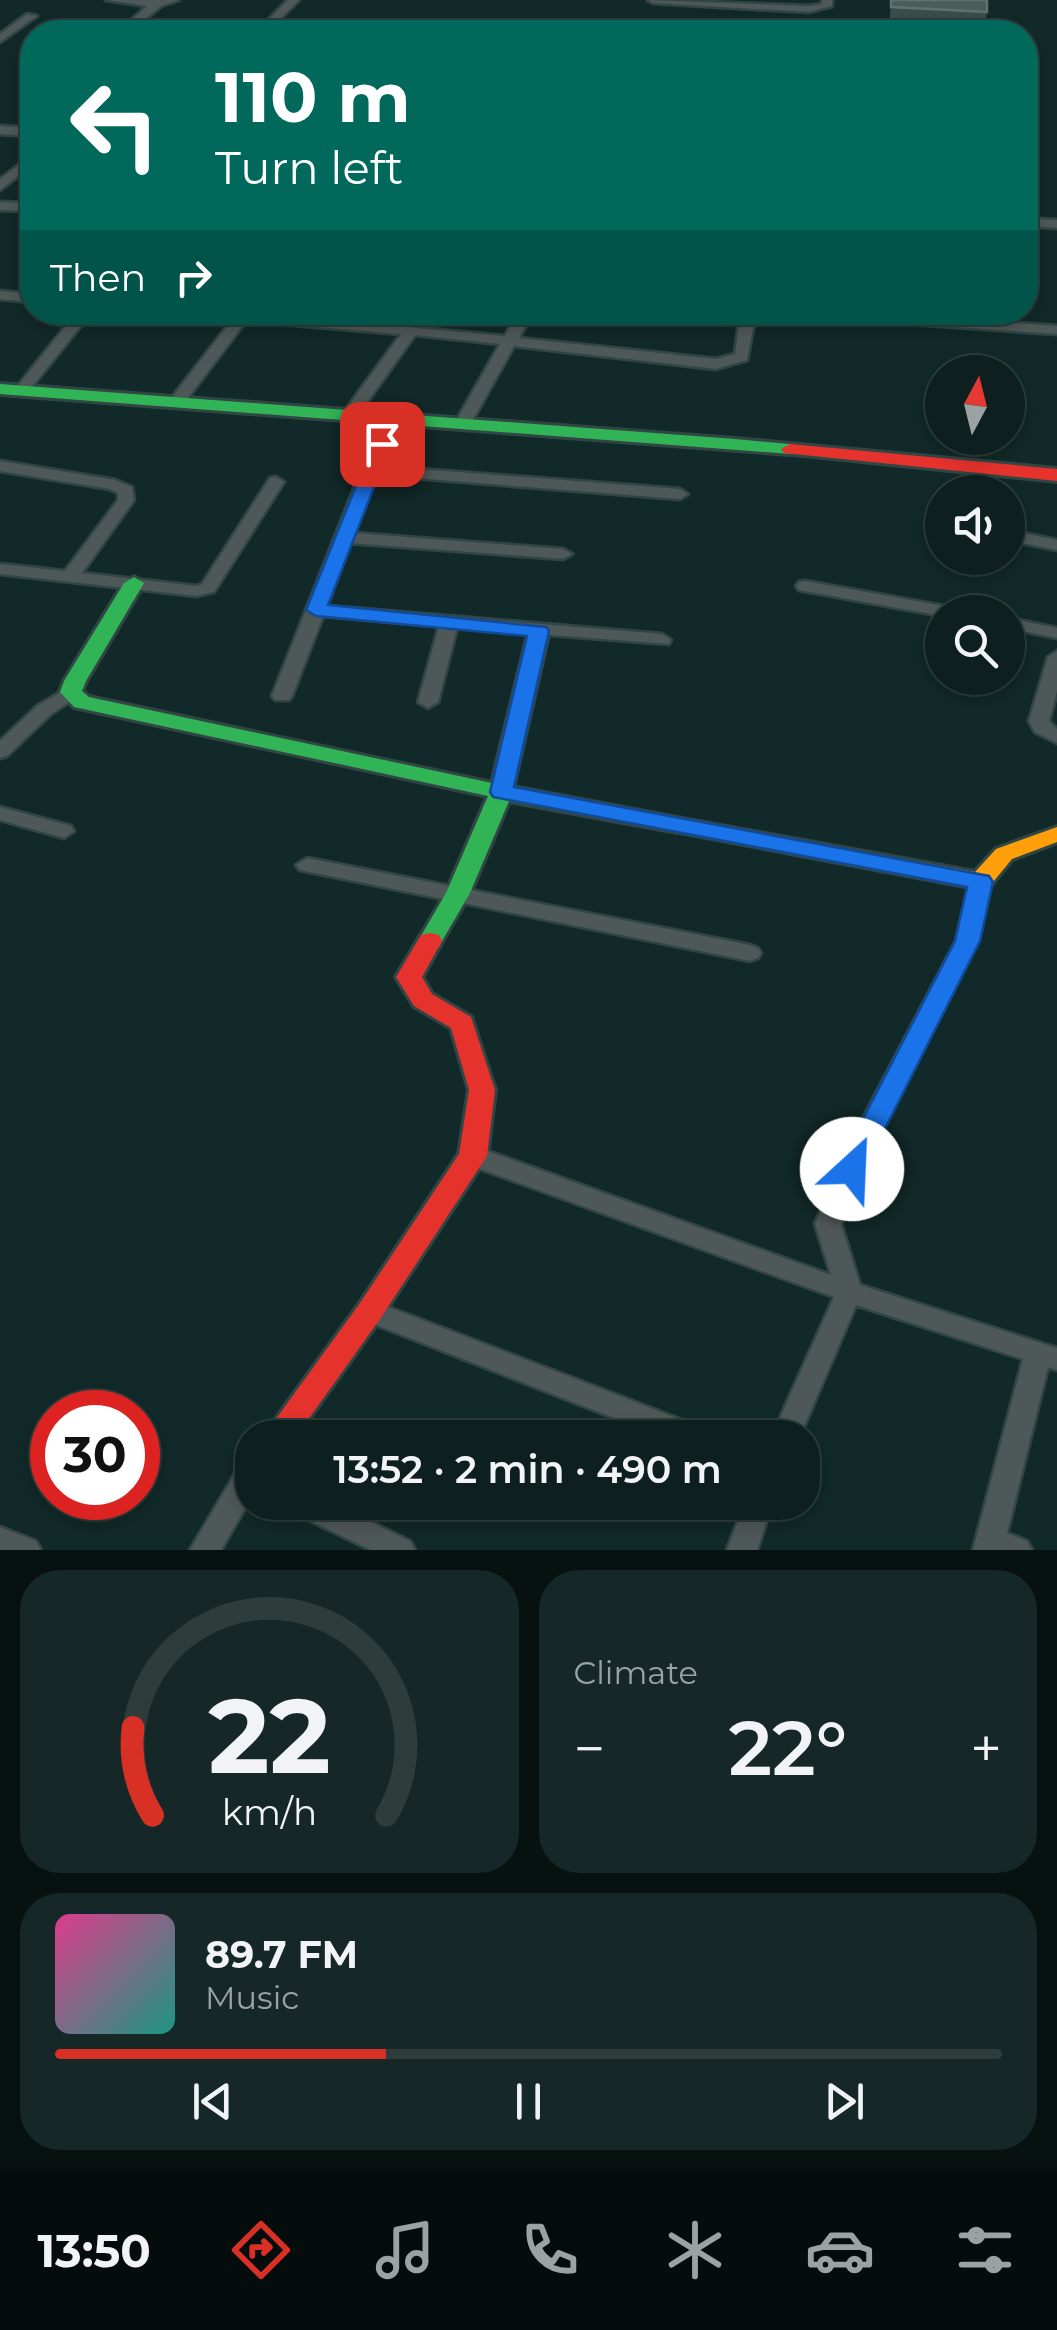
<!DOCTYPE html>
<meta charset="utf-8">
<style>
body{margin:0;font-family:Montserrat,sans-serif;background:#162727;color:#f1f3f6;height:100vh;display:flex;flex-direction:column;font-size:38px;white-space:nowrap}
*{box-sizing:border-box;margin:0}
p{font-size:32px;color:#9aa2a4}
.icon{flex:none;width:55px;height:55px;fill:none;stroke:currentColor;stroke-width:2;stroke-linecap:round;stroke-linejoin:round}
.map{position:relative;height:1550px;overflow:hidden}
.drawer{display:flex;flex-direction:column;gap:20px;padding:20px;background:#071110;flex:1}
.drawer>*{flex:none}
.banner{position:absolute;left:20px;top:20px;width:1018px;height:305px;border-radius:40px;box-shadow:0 5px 15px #0003,0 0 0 2px #2d3d3c;background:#00695c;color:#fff;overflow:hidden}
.needle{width:65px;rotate:7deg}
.controls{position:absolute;left:925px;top:355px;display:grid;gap:20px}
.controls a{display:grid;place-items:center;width:100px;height:100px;border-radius:50%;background:#0d1f1e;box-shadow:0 5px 15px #0003,0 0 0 2px #2d3d3c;font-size:50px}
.speed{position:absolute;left:30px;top:1390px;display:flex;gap:20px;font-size:50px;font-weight:700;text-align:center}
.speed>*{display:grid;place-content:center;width:130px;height:130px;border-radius:50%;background:#0d1f1e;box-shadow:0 5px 15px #0003,0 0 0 2px #2d3d3c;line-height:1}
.speed .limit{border:15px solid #d22;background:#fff;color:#111}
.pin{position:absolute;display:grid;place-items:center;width:85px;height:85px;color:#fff;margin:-42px;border-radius:20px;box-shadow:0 5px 15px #0006}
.me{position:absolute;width:110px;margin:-55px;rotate:25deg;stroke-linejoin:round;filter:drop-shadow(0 0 8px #0008)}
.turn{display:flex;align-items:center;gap:35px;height:210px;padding:0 30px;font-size:45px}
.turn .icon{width:130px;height:130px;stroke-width:2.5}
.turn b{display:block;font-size:70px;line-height:85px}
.then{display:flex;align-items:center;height:95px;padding:0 30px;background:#0003;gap:20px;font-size:38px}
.big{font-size:75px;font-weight:600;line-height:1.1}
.drawer .widget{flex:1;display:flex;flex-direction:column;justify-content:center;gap:15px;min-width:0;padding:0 35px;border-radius:40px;background:#162727}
.drawer .dial{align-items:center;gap:0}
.dial svg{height:260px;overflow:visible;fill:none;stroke:#2d3d3c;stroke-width:7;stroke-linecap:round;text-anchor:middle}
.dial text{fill:#f1f3f6;stroke:none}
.song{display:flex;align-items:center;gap:30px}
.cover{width:120px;height:120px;border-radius:15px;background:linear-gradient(135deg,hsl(330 70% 55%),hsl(170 70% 35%))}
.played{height:10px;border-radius:5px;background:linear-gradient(90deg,#d93025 35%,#2d3d3c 35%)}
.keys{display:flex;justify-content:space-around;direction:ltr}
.heat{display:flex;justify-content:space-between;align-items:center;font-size:55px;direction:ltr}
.drawer .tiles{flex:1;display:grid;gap:20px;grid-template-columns:1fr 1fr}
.widget:last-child{grid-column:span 2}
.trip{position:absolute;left:235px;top:1420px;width:585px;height:100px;border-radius:40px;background:#0d1f1e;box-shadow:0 5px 15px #0003,0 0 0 2px #2d3d3c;font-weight:600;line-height:100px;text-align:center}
.menu{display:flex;height:160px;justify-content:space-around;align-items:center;background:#050c0c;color:#9aa2a4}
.menu .icon{width:70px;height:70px}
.menu .selected{color:#d93025}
.menu b{font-size:45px;color:#f1f3f6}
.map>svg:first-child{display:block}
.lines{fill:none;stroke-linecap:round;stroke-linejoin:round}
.street-casing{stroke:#314644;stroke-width:5}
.fast-casing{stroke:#314644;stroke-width:6}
.slow-casing{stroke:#314644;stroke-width:6}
.jam-casing{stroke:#314644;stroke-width:6}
.street{fill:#4f5858;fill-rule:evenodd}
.fast{fill:#30b455;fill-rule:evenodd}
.slow{fill:#ff9f0a;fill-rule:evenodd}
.jam{fill:#e5322d;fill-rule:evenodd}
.wall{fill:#394d49}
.building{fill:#4a5d59;stroke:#5f726f;stroke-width:2.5}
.route{fill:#1a73e8;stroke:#114b97;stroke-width:2.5}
</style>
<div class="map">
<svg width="1057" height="1550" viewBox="0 0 1057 1550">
<rect width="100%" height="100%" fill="#112928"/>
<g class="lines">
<defs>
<path id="street" d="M106,0H179L161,6L130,32H118L147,6Z
M288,0H299L275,24L346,29L352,32H256Z
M648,0L809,6L822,4V0H832V6L809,12L653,3Z
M27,14L37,16L0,42V34Z
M0,126L32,128V136L0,134Z
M32,155V165L0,190V179Z
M0,202L32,203V211L0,210Z
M1025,218L1057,220V228L1025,226Z
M0,291L32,294V302L0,299Z
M77,312H92L26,394H16V388Z
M175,312H244L505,336L518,312H533L519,338L716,359L735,354L739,323L678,316L671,312H865L1057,326V334L808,317L754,323L747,360L716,369L514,346L472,421L464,426L456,421L500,344L415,335L355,419L349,421L341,416L401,334L246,321L184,403L178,405L170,400L232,320L182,316Z
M390,413L398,418L380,466L680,489L688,494L680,499L376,475L354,533L563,549L572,554L563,559L350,543L327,606L662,634L671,640L669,644L457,628L438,702L428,708L418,702L439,626L323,616L292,696L289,700H275L272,696L382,418Z
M0,461L115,480L132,487L134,500L82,573L196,586L202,584L270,478L276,477L284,482L214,592L196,596L0,574V564L65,571L118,500V493L110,489L0,471Z
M1008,530L1057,540V550L1008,540Z
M805,581L949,607L958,612H942V616L799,590L796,586L799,582Z
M1008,618L1057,628V638L1008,628Z
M1057,651V691L1049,721L1057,729V743L1035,732L1029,721L1048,657Z
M71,686L78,688L81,692L78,696L51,714L7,756L0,758V741L37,706Z
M0,807L71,826L74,831L64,838L0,820Z
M307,858L750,945L758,948L761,953L758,958L750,961L300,870L296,865Z
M981,874L992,881L978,941L875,1141L841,1224L860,1285L1057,1348V1370L1048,1367L1007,1533L1027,1541L1032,1550H973L1023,1359L856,1305L799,1438H771L834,1297L464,1163L461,1156L464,1149L473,1147L482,1149L831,1275L815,1224L851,1141L956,941L970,881Z
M370,1300L708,1430L712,1438H665L361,1319L357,1311L361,1303Z
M252,1459V1496L221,1550H190L242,1462Z
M286,1502H330L410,1541L415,1550H371L290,1511Z
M745,1502H773L757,1550H727Z
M0,1527L36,1541L41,1550H0Z"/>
<path id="fast" d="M0,384L735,439L790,444L799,449L790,454L0,394Z
M134,577L144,583L86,681L82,691L89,697L492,783L529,631L539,625L549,631L513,787L677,818L689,825L677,832L509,801L470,893L442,941L439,947H421L418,941L446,893L488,796L74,707L60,692L64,681L124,583Z"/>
<path id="slow" d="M677,818L975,872L996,849L1057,827V842L1012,859L989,887L981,889L669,830L665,825Z"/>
<path id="jam" d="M790,444L1057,469V481L784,453L781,449Z
M430,933L439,935L442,941L422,977L432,994L471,1017L495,1090L487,1156L380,1319L295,1438H262L360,1303L459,1154L469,1090L451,1028L414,1006L396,977L421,935Z"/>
</defs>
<!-- street casing -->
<use href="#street" class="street-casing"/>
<!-- fast casing -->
<use href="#fast" class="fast-casing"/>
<!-- slow casing -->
<use href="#slow" class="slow-casing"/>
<!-- jam casing -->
<use href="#jam" class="jam-casing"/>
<!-- street -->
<use href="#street" class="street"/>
<!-- fast -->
<use href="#fast" class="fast"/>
<!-- slow -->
<use href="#slow" class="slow"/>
<!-- jam -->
<use href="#jam" class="jam"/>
</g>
<!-- wall -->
<path class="wall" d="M891,0L987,12L984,32L889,27Z"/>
<!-- building -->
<path class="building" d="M891,0H987V12L891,7Z"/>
<!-- route -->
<path class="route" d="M382,439L391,444L328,605L546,627L549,631L514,787L989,876L993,882L980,941L861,1176L852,1179L842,1176L837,1169L955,941L967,887L493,797L490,792L527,636L316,616L306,610L373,444Z"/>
</svg>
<div class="controls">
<a><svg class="needle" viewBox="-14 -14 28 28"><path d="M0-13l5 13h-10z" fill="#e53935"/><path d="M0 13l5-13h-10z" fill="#9aa2a4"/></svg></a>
<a><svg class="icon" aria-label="sound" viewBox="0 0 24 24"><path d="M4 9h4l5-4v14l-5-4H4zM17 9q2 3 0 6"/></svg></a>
<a><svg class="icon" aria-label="search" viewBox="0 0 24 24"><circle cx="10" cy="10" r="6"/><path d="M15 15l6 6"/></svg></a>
</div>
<div class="speed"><div class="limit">30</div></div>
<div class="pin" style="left:382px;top:444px;background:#d93025"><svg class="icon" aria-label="arrive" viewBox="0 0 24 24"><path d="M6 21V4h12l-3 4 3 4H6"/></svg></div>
<svg class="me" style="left:852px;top:1169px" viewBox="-20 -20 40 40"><circle r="19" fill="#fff"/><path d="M0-13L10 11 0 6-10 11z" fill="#1a73e8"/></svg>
<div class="trip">13:52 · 2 min · 490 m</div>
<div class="banner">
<div class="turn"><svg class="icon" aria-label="left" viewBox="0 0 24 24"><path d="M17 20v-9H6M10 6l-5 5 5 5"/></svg><div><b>110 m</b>Turn left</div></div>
<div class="then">Then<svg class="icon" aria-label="right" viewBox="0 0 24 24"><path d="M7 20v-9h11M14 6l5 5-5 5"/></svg></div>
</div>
</div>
<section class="drawer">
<div class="tiles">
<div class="widget dial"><svg viewBox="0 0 100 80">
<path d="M14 69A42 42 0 1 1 86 69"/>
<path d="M14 69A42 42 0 0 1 8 42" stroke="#d93025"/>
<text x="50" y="56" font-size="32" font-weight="700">22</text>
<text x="50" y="72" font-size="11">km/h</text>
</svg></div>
<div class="widget"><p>Climate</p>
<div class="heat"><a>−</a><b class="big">22°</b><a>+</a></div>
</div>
<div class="widget">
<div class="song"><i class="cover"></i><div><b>89.7 FM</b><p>Music</p></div></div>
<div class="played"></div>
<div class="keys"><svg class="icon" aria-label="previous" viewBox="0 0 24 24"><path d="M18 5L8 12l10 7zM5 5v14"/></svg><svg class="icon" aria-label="pause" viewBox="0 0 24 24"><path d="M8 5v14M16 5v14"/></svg><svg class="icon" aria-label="next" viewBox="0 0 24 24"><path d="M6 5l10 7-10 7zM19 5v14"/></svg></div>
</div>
</div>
</section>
<nav class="menu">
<b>13:50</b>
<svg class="icon selected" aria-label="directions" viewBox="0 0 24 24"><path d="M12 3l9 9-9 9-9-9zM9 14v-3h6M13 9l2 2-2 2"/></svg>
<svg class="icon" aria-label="music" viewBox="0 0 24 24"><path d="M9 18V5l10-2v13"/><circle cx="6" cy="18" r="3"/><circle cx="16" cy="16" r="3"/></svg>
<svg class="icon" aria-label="phone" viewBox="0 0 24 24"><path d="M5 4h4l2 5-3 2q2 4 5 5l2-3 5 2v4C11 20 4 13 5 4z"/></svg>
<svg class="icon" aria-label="climate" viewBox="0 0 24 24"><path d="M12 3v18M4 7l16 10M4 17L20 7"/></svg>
<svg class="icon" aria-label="car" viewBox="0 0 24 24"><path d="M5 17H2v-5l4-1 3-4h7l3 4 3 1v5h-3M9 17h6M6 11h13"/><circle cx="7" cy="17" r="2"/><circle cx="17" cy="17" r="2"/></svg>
<svg class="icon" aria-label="filters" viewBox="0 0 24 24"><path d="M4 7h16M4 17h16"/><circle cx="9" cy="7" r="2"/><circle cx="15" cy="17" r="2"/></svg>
</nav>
